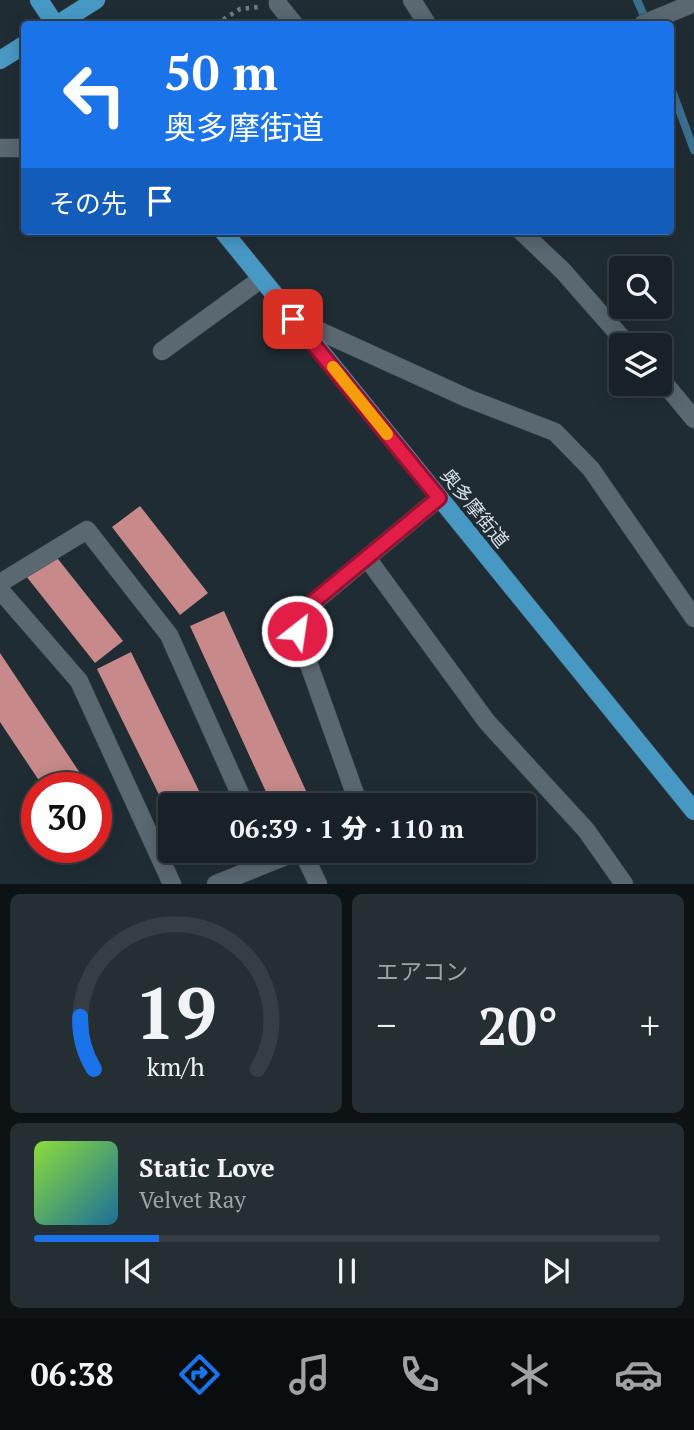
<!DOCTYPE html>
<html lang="ja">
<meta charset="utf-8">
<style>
body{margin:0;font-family:"PT Serif","Noto Sans JP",serif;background:#252e33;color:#f1f3f6;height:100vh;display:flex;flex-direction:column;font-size:26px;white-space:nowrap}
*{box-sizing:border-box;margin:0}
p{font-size:23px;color:#9fa3a7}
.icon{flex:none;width:38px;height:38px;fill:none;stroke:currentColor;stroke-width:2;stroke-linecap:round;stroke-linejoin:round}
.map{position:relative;height:884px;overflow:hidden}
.side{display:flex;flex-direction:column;gap:10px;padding:10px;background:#0d1215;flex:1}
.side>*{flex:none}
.banner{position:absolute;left:21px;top:21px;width:653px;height:214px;border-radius:7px;box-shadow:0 4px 18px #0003,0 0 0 2px #363e44;background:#1a73e8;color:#fff;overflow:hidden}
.controls{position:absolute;left:609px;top:256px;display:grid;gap:14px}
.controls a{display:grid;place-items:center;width:63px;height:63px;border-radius:7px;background:#182127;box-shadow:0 4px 18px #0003,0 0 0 2px #363e44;font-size:35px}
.speed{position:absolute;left:21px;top:772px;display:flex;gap:14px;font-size:35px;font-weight:700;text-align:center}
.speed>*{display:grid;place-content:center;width:91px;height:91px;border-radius:50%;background:#182127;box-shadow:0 4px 18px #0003,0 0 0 2px #363e44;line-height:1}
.speed .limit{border:10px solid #d22;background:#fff;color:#111}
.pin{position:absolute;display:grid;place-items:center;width:60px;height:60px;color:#fff;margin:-30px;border-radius:14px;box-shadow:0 4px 10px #0006}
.me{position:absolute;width:77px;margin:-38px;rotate:30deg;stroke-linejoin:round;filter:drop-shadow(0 0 5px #0008)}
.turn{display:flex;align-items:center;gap:24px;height:147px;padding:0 28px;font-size:32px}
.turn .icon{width:91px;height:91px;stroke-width:2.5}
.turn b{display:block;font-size:49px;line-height:60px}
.then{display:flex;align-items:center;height:66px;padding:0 28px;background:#0003;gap:14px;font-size:26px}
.big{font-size:52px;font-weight:800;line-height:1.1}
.side .widget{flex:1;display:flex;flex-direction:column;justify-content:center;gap:10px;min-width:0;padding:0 24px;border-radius:10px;background:#252e33}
.side .dial{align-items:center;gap:0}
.dial svg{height:182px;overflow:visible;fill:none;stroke:#363e44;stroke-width:7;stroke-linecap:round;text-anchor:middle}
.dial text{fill:#f1f3f6;stroke:none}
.song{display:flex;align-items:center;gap:21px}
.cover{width:84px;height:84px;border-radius:10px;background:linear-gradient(135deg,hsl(90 70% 55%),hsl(200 70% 35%))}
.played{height:7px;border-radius:4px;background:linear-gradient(90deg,#1a73e8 20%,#363e44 20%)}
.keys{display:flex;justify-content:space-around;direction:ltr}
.heat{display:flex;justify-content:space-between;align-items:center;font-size:38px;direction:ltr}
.side .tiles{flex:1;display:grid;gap:10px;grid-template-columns:1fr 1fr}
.widget:last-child{grid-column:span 2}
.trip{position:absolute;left:158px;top:793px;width:378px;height:70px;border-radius:7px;background:#182127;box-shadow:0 4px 18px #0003,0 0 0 2px #363e44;font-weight:800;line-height:70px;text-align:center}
.tabs{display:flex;height:112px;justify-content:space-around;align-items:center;background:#0a0d10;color:#9fa3a7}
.tabs .icon{width:49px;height:49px}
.tabs .current{color:#1a73e8}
.tabs b{font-size:32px;color:#f1f3f6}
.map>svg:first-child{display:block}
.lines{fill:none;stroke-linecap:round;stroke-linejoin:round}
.stream{stroke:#3a7090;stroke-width:8}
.building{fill:#c78989}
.minor-casing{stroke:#3f4950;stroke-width:19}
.major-casing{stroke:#3f4950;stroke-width:19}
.path{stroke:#707a81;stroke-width:4.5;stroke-dasharray:3.5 5;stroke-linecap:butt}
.minor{stroke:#5a6871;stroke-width:18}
.major{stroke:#4799c4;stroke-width:18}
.route-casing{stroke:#92132f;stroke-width:18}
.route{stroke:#e11d48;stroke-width:12}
.slow{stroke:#f59e0b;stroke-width:12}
.labels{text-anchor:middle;stroke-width:7;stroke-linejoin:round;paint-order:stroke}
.street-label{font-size:19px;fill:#d8e0e5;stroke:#202c34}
</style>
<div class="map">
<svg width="694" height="884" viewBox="0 0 694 884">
<rect width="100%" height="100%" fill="#202c34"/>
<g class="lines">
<!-- stream -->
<path class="stream" d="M637,0L647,22
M670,85L694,150"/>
</g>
<!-- building -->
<path class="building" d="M140,506L208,593L180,615L112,527Z
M54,554L123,641L95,663L26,576Z
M224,611L312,804L272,805L190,626Z
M131,652L206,805H170V817L97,669Z
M0,653L90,788H44L0,722Z
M96,797L106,812L96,819Z
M186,850H210L191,860Z"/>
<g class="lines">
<defs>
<path id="minor" d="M278,0V4L294,24
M412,0L427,24
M643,24L694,3
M0,148H24
M521,231L563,271L628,345
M293,319L467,398L555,432L591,469L694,618
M162,351L261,279
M660,378L694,419
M367,558L487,722L586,830L624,884
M0,583L87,530L169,635L245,805
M0,590L79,681L172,884
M359,805L297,631L302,612L439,498
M302,850L318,884
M216,884L301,850"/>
<path id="major" d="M39,0L55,24
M58,24L96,0
M0,60L24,45
M223,231L694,811"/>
</defs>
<!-- minor casing -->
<use href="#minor" class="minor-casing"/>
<!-- major casing -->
<use href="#major" class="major-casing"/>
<!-- path -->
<path class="path" d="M216,24L240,9L259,7"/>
<!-- minor -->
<use href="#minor" class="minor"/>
<!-- major -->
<use href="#major" class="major"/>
</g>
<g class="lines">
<defs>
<path id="route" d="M293,319L439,498L302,611L297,631"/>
</defs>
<!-- route casing -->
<use href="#route" class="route-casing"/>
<!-- route -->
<use href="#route" class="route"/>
<!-- slow -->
<path class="slow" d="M333,367L387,434"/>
</g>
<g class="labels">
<!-- street labels -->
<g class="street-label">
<text transform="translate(475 508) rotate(51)" y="7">奥多摩街道</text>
</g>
</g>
</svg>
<div class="controls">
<a><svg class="icon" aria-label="search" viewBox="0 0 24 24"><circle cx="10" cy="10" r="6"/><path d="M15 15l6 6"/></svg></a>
<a><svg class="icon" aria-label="layers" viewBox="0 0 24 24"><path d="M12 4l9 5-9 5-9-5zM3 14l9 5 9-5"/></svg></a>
</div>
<div class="speed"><div class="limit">30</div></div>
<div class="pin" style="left:293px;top:319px;background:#d93025"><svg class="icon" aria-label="arrive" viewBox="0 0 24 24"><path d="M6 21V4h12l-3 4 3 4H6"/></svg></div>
<svg class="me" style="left:297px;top:631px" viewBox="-20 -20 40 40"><circle r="17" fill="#e11d48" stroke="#fff" stroke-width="3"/><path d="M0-11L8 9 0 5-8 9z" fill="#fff"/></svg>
<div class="trip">06:39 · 1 分 · 110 m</div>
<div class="banner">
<div class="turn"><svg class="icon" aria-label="left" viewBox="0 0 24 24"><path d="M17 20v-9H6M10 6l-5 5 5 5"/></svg><div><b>50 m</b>奥多摩街道</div></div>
<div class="then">その先<svg class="icon" aria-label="arrive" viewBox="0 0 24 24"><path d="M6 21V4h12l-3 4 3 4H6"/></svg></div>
</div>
</div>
<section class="side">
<div class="tiles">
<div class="widget dial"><svg viewBox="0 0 100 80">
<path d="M14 69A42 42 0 1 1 86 69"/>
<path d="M14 69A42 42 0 0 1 8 46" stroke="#1a73e8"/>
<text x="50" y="56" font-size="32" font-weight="700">19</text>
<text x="50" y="72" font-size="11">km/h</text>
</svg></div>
<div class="widget"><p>エアコン</p>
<div class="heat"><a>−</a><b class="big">20°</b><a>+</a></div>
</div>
<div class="widget">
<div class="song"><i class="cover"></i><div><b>Static Love</b><p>Velvet Ray</p></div></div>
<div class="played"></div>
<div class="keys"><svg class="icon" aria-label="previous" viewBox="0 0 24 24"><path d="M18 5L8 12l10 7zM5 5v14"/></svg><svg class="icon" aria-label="pause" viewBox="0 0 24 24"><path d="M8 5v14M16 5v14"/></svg><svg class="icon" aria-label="next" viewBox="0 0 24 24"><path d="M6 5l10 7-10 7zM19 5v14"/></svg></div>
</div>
</div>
</section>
<nav class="tabs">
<b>06:38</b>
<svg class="icon current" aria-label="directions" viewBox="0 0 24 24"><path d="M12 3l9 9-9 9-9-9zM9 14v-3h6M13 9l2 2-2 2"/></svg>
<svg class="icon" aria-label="music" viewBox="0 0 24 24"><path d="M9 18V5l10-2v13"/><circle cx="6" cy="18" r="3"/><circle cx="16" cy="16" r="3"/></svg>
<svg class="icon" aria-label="phone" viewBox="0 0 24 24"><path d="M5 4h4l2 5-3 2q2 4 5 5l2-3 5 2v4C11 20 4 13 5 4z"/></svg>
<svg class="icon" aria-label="climate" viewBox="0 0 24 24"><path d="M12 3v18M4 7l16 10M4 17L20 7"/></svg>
<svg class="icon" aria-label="car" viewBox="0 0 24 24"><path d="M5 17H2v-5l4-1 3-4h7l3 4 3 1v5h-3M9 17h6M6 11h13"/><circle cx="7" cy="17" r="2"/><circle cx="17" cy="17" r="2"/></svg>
</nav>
